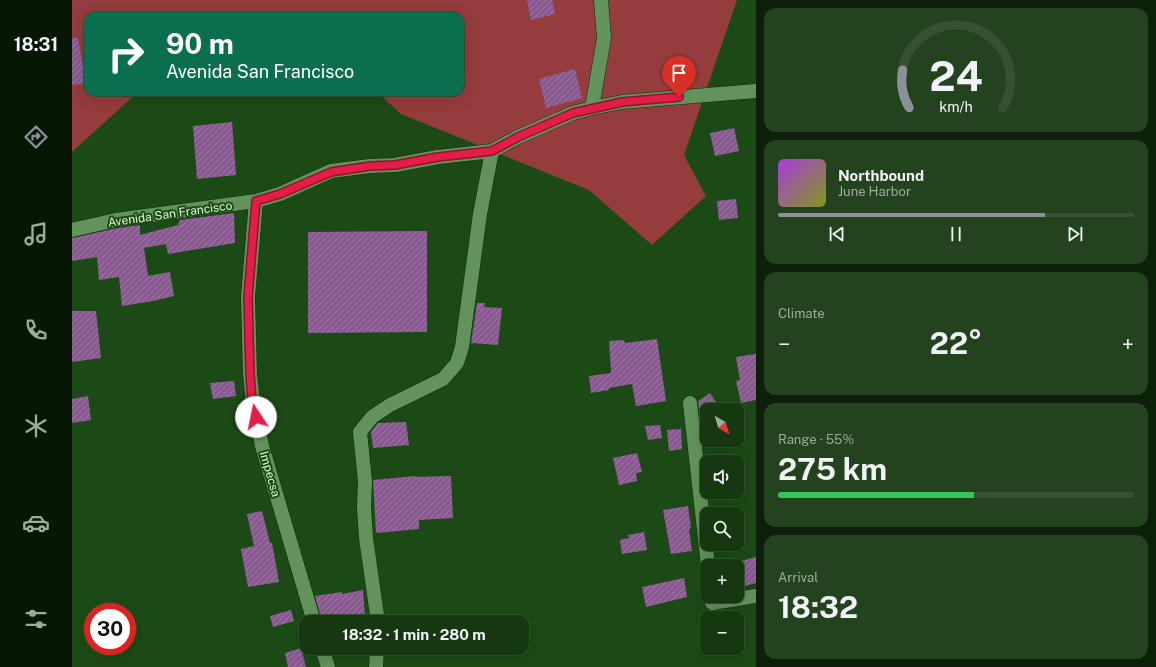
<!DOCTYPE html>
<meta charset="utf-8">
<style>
body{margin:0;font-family:"Public Sans",sans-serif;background:#22431e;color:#f1f3f6;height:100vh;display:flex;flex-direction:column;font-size:15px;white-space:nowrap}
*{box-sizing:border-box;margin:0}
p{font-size:13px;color:#9dac9f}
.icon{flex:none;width:22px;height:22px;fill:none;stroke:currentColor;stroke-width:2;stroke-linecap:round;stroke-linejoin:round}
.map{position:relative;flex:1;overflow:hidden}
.drawer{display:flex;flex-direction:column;gap:8px;padding:8px;background:#0c1f09;width:400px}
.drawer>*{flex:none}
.guide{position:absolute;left:12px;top:12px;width:380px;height:84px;border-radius:12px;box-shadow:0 4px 16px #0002,0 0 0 1px #345230;background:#0b6e4f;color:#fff;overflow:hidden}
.needle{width:26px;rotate:141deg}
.tools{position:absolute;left:628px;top:403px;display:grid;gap:8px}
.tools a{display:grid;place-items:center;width:44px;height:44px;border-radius:8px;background:#153810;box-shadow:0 4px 16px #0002,0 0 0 1px #345230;font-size:20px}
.speed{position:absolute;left:12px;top:603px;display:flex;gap:8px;font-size:20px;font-weight:700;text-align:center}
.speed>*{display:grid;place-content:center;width:52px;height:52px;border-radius:50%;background:#153810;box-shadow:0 4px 16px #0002,0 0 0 1px #345230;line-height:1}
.speed .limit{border:6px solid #d22;background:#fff;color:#111}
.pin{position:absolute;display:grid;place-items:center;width:34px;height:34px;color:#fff;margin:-41px -17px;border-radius:50% 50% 50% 0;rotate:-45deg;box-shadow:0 0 4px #0007}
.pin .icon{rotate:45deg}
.me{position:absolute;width:44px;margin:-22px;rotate:349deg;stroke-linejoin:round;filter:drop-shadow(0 0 3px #0008)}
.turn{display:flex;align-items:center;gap:14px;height:84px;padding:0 16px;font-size:18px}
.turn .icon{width:52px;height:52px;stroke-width:2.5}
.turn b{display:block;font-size:28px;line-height:34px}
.big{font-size:30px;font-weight:700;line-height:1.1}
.drawer .widget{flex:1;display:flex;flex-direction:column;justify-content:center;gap:6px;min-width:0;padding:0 14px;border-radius:12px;background:#22431e}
.drawer .dial{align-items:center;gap:0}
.dial svg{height:104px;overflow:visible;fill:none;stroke:#345230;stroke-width:7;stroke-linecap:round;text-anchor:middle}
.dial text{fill:#f1f3f6;stroke:none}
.song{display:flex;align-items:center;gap:12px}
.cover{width:48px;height:48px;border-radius:6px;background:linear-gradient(135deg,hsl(280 70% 55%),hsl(70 70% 35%))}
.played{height:4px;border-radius:2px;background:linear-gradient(90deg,#8c9099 75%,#345230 75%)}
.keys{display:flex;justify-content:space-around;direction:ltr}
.heat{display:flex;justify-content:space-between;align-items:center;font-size:22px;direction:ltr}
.charge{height:6px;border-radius:3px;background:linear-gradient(90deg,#34c759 55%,#345230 0)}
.trip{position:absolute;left:227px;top:615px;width:230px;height:40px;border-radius:12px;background:#153810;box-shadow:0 4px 16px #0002,0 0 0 1px #345230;font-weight:700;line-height:40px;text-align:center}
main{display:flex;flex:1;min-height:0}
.menu{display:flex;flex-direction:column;width:72px;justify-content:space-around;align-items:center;background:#081606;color:#9dac9f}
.menu .icon{width:28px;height:28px}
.menu .current{color:#8c9099}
.menu b{font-size:18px;color:#f1f3f6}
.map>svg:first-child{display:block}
.grass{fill:#943c3e}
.building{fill:url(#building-hatch)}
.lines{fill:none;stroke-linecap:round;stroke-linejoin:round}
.minor-casing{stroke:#0a2e06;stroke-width:15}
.minor{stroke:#63935c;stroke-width:14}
.route-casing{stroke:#92132f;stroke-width:10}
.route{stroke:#e11d48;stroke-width:7}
.labels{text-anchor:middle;stroke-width:4;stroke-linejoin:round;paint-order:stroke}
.street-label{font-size:12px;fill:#ddf7d9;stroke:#1c4a16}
</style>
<main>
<nav class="menu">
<b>18:31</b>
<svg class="icon current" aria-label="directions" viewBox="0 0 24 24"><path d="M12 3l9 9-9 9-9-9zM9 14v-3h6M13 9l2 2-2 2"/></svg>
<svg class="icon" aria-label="music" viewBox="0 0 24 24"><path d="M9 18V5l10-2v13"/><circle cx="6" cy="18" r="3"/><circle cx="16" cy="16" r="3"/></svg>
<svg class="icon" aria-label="phone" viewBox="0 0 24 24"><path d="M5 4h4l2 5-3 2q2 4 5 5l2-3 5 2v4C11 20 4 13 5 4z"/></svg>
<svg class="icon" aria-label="climate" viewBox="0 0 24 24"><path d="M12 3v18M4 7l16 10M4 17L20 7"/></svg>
<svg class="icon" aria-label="car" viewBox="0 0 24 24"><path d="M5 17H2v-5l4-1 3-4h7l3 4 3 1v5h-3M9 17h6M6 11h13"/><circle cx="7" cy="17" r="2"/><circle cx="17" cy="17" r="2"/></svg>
<svg class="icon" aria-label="filters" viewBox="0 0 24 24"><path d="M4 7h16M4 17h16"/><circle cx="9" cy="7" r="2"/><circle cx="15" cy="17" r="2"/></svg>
</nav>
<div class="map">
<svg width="684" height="667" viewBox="0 0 684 667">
<defs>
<pattern id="building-hatch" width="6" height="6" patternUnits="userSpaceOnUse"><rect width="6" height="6" fill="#885a90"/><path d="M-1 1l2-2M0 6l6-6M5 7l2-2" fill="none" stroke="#9e7ba4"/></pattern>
</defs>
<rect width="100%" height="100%" fill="#1c4a16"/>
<!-- grass -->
<path class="grass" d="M0,0H665L612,155L634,196L580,245L517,190L329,114L305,92H388V16H16V92H66L0,152Z"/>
<!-- building -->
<path class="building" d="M455,0H480L483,14L459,20Z
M0,38H6L14,83L0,85Z
M503,69L510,98L474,108L467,79Z
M160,122L164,175L125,179L121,126Z
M662,128L667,151L643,156L638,133Z
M664,199L666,218L647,220L645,201Z
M162,213L163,243L96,254L94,244L72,248L76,276L98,272L102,296L81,301L50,306L47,277L27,280L25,257L0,261V238L46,228L68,225V235L106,225L108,220Z
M355,231V332L236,333V232Z
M405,303H413L412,307L430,308L426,345L399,343Z
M0,311H24L29,358L0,362Z
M585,339L594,401L564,406L560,384L537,388V390L519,393L517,376L539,373V371L537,341L552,340L553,343Z
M684,354V400L669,403L664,381L668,380L664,357Z
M162,381L164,396L141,399L138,383Z
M638,393L649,410H635V433L629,423L626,401Z
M16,396L19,420L0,423V399Z
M334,422L337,445L301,448L299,432L306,423Z
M588,425L590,438L576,440L573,426Z
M609,429L610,449L597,451L595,430Z
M565,453L570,472L564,473L565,481L547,485L541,458Z
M344,476V477L379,476L381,518L347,520V529L304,533L301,480Z
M616,506L619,528L617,529L620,551L599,554L591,510Z
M190,511L198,543H200L207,582L176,587L169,549L182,546L175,514Z
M572,532L575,550L550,554L548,540L557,538L556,535Z
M684,557V583L665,588V562Z
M612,578L615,597L574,607L570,587Z
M291,590L293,616L277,619L276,617L250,621L243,596L270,592V594Z
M219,610L222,621L201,627L198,616Z
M229,648L234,667H216L213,653Z"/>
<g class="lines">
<defs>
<path id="minor" d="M520,108L532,38L529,0
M184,201L176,297L178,374L181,402L190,446L242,622
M0,230L44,220L184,201L208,194L259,171L298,166L323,165L366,157L420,151L446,137L501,113L520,108L550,102L684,91
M618,403L636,566
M639,596L640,603L684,596
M306,622L294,538L292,507L293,481L288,432L300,417L318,405L371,379L385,363L390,347L408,214L420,151
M250,648L256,667
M304,667L305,648"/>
</defs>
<!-- minor casing -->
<use href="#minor" class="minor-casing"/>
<!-- minor -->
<use href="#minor" class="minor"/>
</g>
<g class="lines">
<defs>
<path id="route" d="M184,417L180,402L178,374L176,297L184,201L208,194L259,172L298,166L323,165L366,157L420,151L446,137L501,113L550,102L607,97"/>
</defs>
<!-- route casing -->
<use href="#route" class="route-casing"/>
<!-- route -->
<use href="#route" class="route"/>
</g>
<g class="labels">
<!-- street labels -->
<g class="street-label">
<text transform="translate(98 214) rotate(-8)" y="4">Avenida San Francisco</text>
<text transform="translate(198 474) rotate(74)" y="4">Impecsa</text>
</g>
</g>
</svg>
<div class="tools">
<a><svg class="needle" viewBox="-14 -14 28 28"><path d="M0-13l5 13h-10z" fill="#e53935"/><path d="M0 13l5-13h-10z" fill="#9dac9f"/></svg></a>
<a><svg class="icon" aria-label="sound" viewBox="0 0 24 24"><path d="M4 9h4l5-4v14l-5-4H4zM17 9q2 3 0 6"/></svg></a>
<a><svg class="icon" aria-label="search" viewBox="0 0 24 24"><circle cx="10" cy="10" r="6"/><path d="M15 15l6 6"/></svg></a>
<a>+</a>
<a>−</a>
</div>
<div class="speed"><div class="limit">30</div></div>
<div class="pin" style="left:607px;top:97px;background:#d93025"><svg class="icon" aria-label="arrive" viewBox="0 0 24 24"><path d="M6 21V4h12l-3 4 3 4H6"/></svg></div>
<svg class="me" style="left:184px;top:417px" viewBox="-20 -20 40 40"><circle r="19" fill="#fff"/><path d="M0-13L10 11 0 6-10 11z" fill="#e11d48"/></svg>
<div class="trip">18:32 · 1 min · 280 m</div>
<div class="guide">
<div class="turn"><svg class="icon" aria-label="right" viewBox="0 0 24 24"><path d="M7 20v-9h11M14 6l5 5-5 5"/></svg><div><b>90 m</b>Avenida San Francisco</div></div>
</div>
</div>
<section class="drawer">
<div class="widget dial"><svg viewBox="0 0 100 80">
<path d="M14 69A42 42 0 1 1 86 69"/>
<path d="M14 69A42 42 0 0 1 9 40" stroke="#8c9099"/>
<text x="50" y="56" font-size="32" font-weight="700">24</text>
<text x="50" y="72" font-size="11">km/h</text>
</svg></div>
<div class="widget">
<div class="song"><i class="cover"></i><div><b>Northbound</b><p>June Harbor</p></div></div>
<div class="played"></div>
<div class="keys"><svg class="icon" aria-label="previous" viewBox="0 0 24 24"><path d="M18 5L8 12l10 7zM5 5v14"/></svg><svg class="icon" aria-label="pause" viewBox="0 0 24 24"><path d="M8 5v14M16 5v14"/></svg><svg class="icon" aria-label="next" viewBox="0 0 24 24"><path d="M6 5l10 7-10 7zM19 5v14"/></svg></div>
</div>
<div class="widget"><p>Climate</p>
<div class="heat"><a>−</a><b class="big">22°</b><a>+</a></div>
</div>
<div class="widget"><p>Range · 55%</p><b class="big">275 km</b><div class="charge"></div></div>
<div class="widget"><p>Arrival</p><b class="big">18:32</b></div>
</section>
</main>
